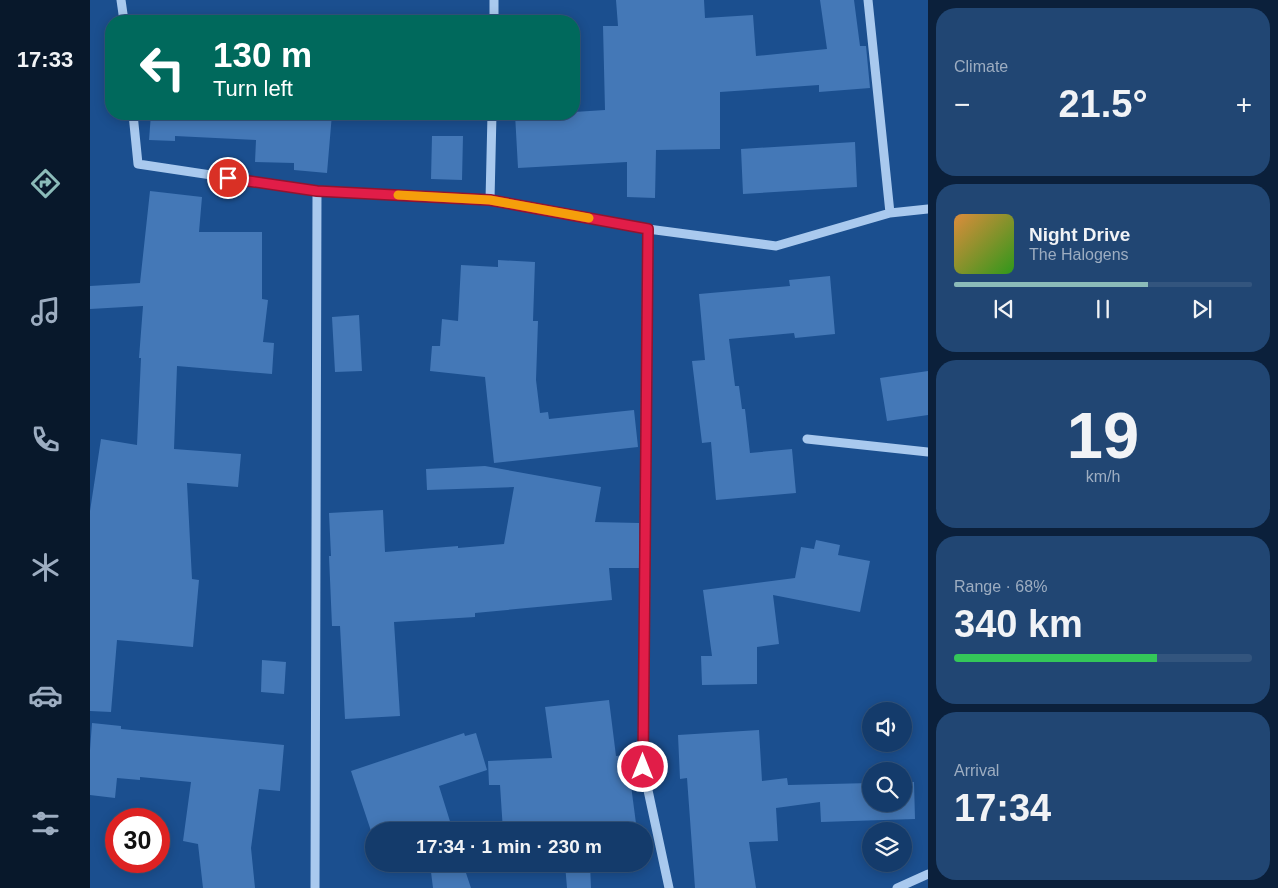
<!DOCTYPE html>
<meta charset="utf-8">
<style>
body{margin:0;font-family:Arial,sans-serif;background:#214673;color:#f1f3f6;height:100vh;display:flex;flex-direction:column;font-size:19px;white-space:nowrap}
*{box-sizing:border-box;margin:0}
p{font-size:16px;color:#9dadc1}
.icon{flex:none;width:28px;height:28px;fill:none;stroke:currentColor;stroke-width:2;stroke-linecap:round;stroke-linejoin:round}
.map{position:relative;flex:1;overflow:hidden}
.drawer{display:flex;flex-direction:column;gap:8px;padding:8px;background:#0b203b;width:350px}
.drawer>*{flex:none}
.guide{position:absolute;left:15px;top:15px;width:475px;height:105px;border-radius:20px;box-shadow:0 2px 12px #0003,0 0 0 1px #33557e;background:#00695c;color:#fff;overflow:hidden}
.controls{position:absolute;left:772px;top:702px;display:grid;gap:10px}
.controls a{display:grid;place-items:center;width:50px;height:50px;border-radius:50%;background:#143b6b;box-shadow:0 2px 12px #0003,0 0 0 1px #33557e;font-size:25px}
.speed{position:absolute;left:15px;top:808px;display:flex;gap:10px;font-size:25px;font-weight:700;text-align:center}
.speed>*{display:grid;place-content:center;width:65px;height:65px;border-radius:50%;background:#143b6b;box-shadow:0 2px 12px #0003,0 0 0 1px #33557e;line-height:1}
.speed .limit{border:8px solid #d22;background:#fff;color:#111}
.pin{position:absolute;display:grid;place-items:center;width:42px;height:42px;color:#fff;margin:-21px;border:2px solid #fff;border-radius:50%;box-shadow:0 1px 5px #0007}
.me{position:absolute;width:55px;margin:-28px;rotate:0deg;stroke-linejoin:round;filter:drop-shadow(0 0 4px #0008)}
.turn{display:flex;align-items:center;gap:18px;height:105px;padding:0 25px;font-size:22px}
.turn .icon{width:65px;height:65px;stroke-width:2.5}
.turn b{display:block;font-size:35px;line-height:42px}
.big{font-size:38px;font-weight:700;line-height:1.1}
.drawer .tile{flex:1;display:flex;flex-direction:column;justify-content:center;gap:8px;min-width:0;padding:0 18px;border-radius:20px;background:#214673}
.drawer .dial{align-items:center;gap:0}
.dial b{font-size:65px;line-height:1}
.song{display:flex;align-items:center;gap:15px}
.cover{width:60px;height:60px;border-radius:8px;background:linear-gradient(135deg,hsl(30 70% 55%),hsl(110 70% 35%))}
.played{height:5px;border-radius:2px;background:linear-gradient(90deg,#8bbbb9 65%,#33557e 65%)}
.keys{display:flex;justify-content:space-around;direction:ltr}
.heat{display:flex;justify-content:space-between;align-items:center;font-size:28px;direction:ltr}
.charge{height:8px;border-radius:4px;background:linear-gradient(90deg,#34c759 68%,#33557e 0)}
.trip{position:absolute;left:275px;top:822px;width:288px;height:50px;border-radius:25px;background:#143b6b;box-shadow:0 2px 12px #0003,0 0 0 1px #33557e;font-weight:700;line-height:50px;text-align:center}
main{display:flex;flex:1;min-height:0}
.tabs{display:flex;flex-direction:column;width:90px;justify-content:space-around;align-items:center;background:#08182b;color:#9dadc1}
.tabs .icon{width:35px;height:35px}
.tabs .active{color:#8bbbb9}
.tabs b{font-size:22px;color:#f1f3f6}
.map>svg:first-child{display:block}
.building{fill:#4478b7}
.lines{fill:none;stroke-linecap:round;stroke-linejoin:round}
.minor{stroke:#a9c9ee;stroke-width:9}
.route-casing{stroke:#92132f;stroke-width:12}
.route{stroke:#e11d48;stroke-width:9}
.slow{stroke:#f59e0b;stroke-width:9}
</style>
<main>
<nav class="tabs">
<b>17:33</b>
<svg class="icon active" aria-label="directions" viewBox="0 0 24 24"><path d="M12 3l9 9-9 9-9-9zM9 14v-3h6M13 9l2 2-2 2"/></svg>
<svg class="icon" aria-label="music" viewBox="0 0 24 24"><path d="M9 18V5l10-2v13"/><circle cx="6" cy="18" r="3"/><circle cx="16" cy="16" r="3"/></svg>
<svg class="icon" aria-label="phone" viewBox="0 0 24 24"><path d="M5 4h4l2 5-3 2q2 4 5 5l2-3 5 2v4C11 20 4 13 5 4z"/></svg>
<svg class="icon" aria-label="climate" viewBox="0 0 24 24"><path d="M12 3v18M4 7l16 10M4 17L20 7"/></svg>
<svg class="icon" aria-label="car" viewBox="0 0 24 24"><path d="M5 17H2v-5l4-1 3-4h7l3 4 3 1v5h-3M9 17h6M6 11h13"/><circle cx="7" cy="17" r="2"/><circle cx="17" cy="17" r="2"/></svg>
<svg class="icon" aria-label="filters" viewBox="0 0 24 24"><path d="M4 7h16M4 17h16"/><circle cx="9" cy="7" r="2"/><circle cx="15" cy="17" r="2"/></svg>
</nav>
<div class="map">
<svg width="838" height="888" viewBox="0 0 838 888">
<rect width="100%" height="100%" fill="#1b4f8f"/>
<!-- building -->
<path class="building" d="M526,0H614L615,18L663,15L666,56L737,49L730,0H764L770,46H776L780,88L729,92V85L630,92V149L566,150L565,198L537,197V162L428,168L425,114H484V112L515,110L513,26H528Z
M61,114H242L237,173L204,170V163L165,162L166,140L85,136V141L59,140Z
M342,136H373L372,180L341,179Z
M765,142L767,187L653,194L651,149Z
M60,191L112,197L109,232H172V299L178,300L173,342L184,343L182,374L87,366L84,449L151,454L148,487L97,483L102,579L109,580L103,647L27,640L21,712L0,711V511L11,439L47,445L51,358H49L53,306L0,309V286L50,283Z
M408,260L445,262L443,321H448L446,380L450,413L458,412L459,419L544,410L548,447L404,463L395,377L340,371L342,346H350L352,319L368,321L371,265L408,267Z
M740,276L745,334L705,338L704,333L639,339L645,386H649L652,409H655L660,453L702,449L706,493L626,500L621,442L612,443L602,361L615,360L609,294L700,286L699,280Z
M269,315L272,371L245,372L242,317Z
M838,371V415L797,421L790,378Z
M395,466L511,487L505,522L549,523V568H519L522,600L385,613V617L304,622L310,716L255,719L250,626H242L239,556H241L239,513L293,510L295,552L368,546V548L414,544L424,487L337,490L336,469Z
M726,540L750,545L748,555L780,561L770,612L683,595L689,644L667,647V684L612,685L611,656H622L613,590L705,578L711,547L724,549Z
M172,660L196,662L194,694L171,692Z
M519,700L526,756L537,755L547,831H413L410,785H399L398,761L462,758L455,707Z
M2,723L31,726V729L194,745L190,791L169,789L161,848L165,888H113L108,844L93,841L101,782L50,777V780L27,778L25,798L0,795V750Z
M669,730L672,781L697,778L698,785L781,783V804H814V782H824L825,819L731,822L730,802L686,808L688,841L659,842L666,888H605L597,778L590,779L588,735Z
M374,733L375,736L386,733L397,770L349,786L363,831H281L261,771Z
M340,864H373L381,888H343Z
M475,864H500L501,888H477Z"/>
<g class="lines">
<!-- minor -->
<path class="minor" d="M31,0L34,21
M778,0L800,213
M404,21V0
M43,114L48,164L227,191L400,200L558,229L686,246L800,213L838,209
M400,200L402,114
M558,229L553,767L579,888
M717,439L838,452
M225,888L227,191
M807,888L838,874"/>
</g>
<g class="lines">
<defs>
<path id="route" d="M138,178L227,191L400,200L558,229L553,767"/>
</defs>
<!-- route casing -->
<use href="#route" class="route-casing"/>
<!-- route -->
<use href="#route" class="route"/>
<!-- slow -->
<path class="slow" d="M308,195L400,200L499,218"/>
</g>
</svg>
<div class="controls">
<a><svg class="icon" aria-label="sound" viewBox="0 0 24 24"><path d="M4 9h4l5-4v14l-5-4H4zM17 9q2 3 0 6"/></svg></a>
<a><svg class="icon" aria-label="search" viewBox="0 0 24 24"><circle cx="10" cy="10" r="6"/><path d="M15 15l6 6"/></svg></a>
<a><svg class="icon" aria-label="layers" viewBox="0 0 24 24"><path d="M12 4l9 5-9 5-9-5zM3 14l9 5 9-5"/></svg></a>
</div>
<div class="speed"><div class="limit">30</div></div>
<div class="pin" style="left:138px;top:178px;background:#d93025"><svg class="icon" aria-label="arrive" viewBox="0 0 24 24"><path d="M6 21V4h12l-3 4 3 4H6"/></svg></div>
<svg class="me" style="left:553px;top:767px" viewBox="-20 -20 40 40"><circle r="17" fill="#e11d48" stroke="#fff" stroke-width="3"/><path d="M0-11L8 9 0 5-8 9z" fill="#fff"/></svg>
<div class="trip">17:34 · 1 min · 230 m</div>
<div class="guide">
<div class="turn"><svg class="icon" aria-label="left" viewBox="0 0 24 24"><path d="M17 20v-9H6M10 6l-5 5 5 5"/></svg><div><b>130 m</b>Turn left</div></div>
</div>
</div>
<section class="drawer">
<div class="tile"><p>Climate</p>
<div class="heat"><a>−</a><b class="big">21.5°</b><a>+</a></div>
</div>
<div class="tile">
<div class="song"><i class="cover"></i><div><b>Night Drive</b><p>The Halogens</p></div></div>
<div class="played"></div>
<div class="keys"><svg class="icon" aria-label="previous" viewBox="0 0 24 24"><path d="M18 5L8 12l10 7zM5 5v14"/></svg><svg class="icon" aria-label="pause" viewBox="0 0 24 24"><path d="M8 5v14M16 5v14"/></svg><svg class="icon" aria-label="next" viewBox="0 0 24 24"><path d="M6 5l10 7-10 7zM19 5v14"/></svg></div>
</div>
<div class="tile dial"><b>19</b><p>km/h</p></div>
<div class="tile"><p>Range · 68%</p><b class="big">340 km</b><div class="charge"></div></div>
<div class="tile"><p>Arrival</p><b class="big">17:34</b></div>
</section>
</main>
